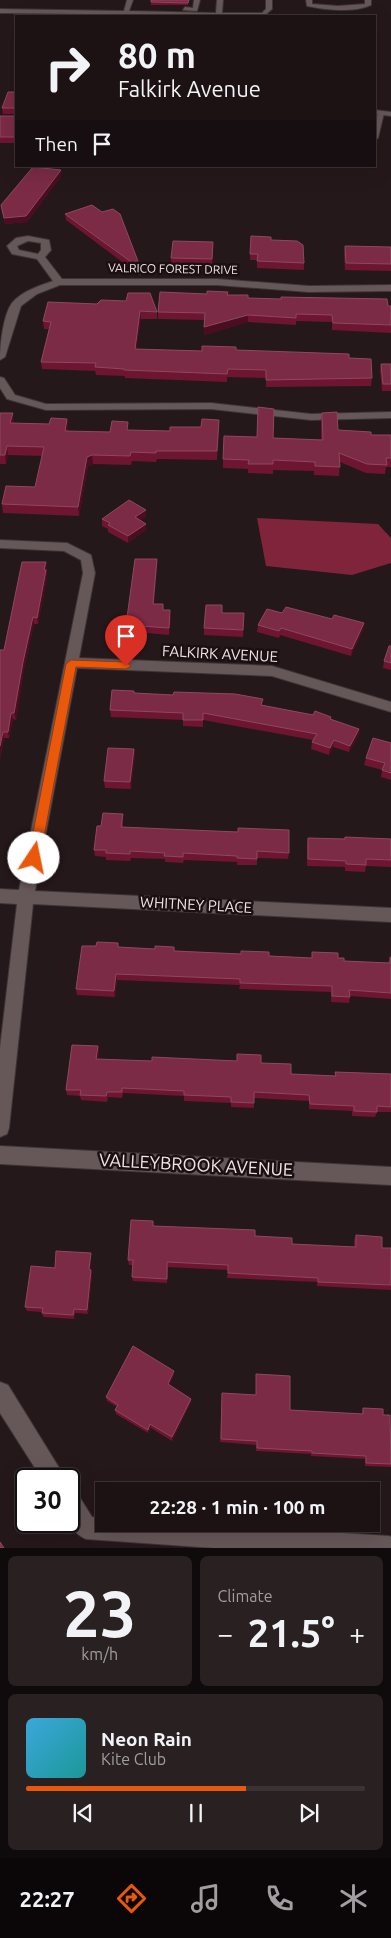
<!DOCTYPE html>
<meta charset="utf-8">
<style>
body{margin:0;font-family:Ubuntu,sans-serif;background:#292022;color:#f1f3f6;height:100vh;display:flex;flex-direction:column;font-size:19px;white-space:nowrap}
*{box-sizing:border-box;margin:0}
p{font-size:16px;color:#a09ea0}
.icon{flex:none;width:28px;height:28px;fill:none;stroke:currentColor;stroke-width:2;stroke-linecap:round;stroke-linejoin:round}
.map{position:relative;height:1548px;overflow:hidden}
.side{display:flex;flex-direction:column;gap:8px;padding:8px;background:#0f0a0b;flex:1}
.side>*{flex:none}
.guide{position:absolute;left:15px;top:15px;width:361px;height:152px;border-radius:0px;box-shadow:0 5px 20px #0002,0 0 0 1px #3a3234;background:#1c1214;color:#f1f3f6;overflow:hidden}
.speed{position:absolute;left:15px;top:1468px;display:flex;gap:10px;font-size:25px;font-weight:700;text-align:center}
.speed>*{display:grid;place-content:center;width:65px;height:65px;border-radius:50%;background:#1c1214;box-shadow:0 5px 20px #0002,0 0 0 1px #3a3234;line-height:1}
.speed .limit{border:2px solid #111;border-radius:8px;background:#fff;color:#111}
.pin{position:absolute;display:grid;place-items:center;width:42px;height:42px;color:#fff;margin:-51px -21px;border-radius:50% 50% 50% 0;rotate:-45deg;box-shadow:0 0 5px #0007}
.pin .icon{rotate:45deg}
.me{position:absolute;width:55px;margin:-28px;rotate:11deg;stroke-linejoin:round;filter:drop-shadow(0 0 4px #0008)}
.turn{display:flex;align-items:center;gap:18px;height:105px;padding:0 20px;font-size:22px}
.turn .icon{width:65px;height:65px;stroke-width:2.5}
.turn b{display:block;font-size:35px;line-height:42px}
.then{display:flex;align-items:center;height:48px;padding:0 20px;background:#0003;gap:10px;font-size:19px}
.big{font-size:38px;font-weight:600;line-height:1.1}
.side .widget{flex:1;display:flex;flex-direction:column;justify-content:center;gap:8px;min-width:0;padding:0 18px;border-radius:8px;background:#292022}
.side .dial{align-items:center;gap:0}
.dial b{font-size:65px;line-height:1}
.song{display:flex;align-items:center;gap:15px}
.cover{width:60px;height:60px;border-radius:8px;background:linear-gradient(135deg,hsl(200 70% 55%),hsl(180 70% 35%))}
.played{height:5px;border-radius:2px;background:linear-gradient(90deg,#ea580c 65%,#3a3234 65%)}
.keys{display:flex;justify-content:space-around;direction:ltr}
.heat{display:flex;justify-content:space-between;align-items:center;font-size:28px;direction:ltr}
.side .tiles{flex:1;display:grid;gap:8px;grid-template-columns:1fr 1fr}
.widget:last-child{grid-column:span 2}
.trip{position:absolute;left:95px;top:1482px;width:285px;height:50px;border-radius:0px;background:#1c1214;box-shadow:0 5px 20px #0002,0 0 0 1px #3a3234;font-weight:600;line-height:50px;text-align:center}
.menu{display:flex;height:80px;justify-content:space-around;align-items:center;background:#0b0708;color:#a09ea0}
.menu .icon{width:35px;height:35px}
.menu .on{color:#ea580c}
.menu b{font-size:22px;color:#f1f3f6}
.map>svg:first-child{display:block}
.water{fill:#7f243b}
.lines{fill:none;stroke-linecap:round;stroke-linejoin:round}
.service-casing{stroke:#3e3536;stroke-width:2}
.minor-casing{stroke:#3e3536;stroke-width:2}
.service{fill:#665759;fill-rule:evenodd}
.minor{fill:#665759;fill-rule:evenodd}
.wall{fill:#6e1532}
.shaded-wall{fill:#4b0d21}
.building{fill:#7b2b46;stroke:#8d485f}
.route{fill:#ea580c;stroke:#983908}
.labels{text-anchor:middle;stroke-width:5;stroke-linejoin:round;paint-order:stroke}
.far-street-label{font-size:12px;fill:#eee4e5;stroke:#1b0f11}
.street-label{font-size:15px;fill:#eee4e5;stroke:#1b0f11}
.near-street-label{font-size:18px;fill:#eee4e5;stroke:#1b0f11}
</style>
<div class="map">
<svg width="391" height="1548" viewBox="0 0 391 1548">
<rect width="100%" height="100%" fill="#25181a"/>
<!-- water -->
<path class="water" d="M257,518L378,524L391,538V563L352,575L266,566Z"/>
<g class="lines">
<defs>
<path id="service" d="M127,0H133L129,11L216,13L217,0H223L222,13H262L266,9V0H272V9L264,16L0,13V9L124,11Z
M194,0H200L197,11L183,10L185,7L193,8Z
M306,0H312V4L338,6L365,4V0H371V5C354,13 325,10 307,6Z
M381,111L384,113L378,138L375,140V125L378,113Z"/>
<path id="minor" d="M375,110L391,112V116L375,114Z
M28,236L49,240L51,250L45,257L62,279H217L309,286L391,285V291L309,292L217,285H60L37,294L21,306L5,357L0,360C0,346 3,315 12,303C22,291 39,286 53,281L37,259L12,254L7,246L16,238ZM28,241L41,243V250L38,254L19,250L17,246Z
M0,377L4,378L15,395L46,404L211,403L311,414L391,412V418L311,420L211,409L46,410L7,399L0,388Z
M0,540L67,543L91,555L95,573L79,658L272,666L391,702V712L272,676L77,668L35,891L391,908V922L33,904L9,1128L7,1134L0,1137V1048L17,904L0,903V889L19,890L83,573L81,560L64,551L0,548Z
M0,1146L391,1167V1185L0,1164Z
M0,1382L8,1385L66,1479H42L0,1413Z
M69,1490L77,1493L92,1517L104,1518V1524H196L389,1536L391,1537V1548H214L86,1539C66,1531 68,1509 69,1490Z"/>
</defs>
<!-- service casing -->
<use href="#service" class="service-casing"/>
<!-- minor casing -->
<use href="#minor" class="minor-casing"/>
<!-- service -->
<use href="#service" class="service"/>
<!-- minor -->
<use href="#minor" class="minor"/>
</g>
<!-- wall -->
<path class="wall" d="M151,0H189L188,5H151Z
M16,92V115V114H3L2,108Z
M16,115V143H0V116H15Z
M61,176L27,222L5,224L2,211L1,205Z
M65,214L141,269V276L66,220Z
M251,236L271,240L304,263V270L257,268V260H250Z
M345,246L391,247V271L345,270L344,253Z
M213,249L212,266L171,265V258Z
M227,295L248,298L391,306V333L332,330V322L296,321V325L248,322L204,335V320L158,319V312Z
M48,302L157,312V319H141L136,349L202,351L236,350L349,358L372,378L371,386L266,387V378L227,377V382L125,378V376L96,375L95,371L42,369L41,362L49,329H44L43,321Z
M381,364H391V391H382L380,370Z
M0,413L14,422V423L49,424L67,419L68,427V431L110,432L129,430L170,431L201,427L219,420L217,460L157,459L156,462L132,461L131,465L93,464L88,466L79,516L3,513L2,504L35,487L42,456L8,455L6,464H0Z
M322,413L338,430L371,435H391V467H386L385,474L366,473L340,462L339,476L314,475V471L273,470V474L248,473V469L223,468V459L257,437L321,440V422Z
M146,517L140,520L146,530L128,543L108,532V529L102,526V519Z
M46,562L47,577L38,624H34L24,669L16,720L13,719L9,738H4L0,759L4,650Z
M157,566L154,604H163V610L171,617L169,635L127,631L126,625Z
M244,613L243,637L204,635V628Z
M282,613L364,623L363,630L351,656L280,635L279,638L257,632L258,625Z
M391,646V670L383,668L384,661Z
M134,693L262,705L313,715L331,717V720L359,729L358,736L349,752L333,747L329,755L311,749L312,742L313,740L203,720V727L183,726V720L111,717L110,710Z
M391,743V780L381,777L382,770L364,765L366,758Z
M134,749L135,756L131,789L105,788L104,781Z
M123,820V827L289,853L288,859L257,858V865H237V862L184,860L183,863L165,862V859L131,858L130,861L106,860V857L95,856L94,850L101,826Z
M345,837L391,839V867L366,866L365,872L345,871V867L307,866V844L308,838L344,839Z
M96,946L312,958V952L338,958L344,961L388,963L390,957H391V999L350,996L349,1003L331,1002V992L239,989L240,985L117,980L115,997L77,995L76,989Z
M98,1046L99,1052L98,1059L152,1061L261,1063L291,1074L335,1076V1072L391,1074V1112H377L375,1117L352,1116V1111L309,1109V1101L254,1098V1108L231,1107V1103L184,1101V1096L123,1093L122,1098L108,1097L107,1102L81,1100L80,1096L67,1095L66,1090Z
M154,1226L255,1236L292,1244L354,1247V1240L356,1235L382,1248H391V1290L317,1286V1282L227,1278L228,1270L168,1267L167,1283L133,1281L132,1277L133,1265H129L128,1260Z
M91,1253V1258L90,1269L92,1274L88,1314L75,1313L74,1319L43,1317L42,1312L27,1311L25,1307L55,1268Z
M256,1374L290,1410L362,1414V1411L363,1408L383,1415L391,1430V1467L365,1466V1459L311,1456V1454L256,1451V1445L220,1442L222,1393L256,1395Z
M174,1375L169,1385L191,1399V1402L172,1441L151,1428L148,1433L116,1414L115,1410L117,1407L107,1401L106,1397Z"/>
<!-- shaded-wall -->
<path class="shaded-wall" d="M61,170V176L27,222L5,224L4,218Z
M140,311L141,319L135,356V349Z
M248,315V322L204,335V327Z
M13,413L14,422L11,431L10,423Z
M67,419L68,427L66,440L65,431Z
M7,446L8,455L6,464L5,455Z
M92,455L93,464L88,466L79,516L78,507L87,457Z
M146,510V517L135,524V517Z
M146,524V530L128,543V536Z
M157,559V566L153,611V604Z
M46,562L47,577L38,624L37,618Z
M170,610L171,617L169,635V628Z
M33,617L34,624L24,669L16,720L14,713L23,662Z
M364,623L363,630L351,656L352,649Z
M11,713L13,719L9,738L8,732Z
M359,729L358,736L349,752L350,746Z
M3,732L4,738L0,759V746Z
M334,740L333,747L329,755L330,748Z
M134,749L135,756L131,789L130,782Z
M116,974L117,980L115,997L114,991Z
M98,1046L99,1052L97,1065L96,1059Z
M91,1253V1258L90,1274L89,1269Z
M91,1270L92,1274L88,1314L87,1310Z
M174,1371V1375L168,1388V1384Z
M191,1399V1402L172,1441V1437Z
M150,1424L151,1428L148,1433V1430Z"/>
<!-- building -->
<path class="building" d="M151,0H189L188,3L151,2Z
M8,92H16V111L15,108H2Z
M16,115V137H0V116H15Z
M33,167L61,170L26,216L4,218L1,205Z
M92,205L102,212L113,209L120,214L141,269L65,214Z
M251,236L271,237V240L297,241L303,245L304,263L257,261L258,254H250Z
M173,241L213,242L212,259L171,258Z
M345,246L391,247V264L346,263Z
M207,291L228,292L227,295H248V298L281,299V297L387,299L388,306H391V325L333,323L332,315L296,314V318L248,315L204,327L205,313L158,312L160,292L207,294Z
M128,293H150L157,312L140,311L135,349L202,351V346L236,347V350L349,354V358L371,359L372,378L266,380V370L228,369L227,374L124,370V369L95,367L96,363L41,362L51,322L43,321L48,302L97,304L101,300L126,301Z
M381,364H391V384H383Z
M258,407L274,409L273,438L323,440L322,413L337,412L338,430L371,432V435H391V458H386L387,465L367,464L339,453L340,467L315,466V462L273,460V464H248L249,460L223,459L224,436L257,437Z
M0,413H13L10,423L49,424L51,418L67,419L65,431L110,432L112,421L128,422L127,430L170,431V427H201L202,419L219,420L217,451H156V453L131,452L130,456L92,455L87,457L78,507L2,504L6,486L35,487L44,447L7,446L5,455H0Z
M129,500L146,510L135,517L146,524L128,536L108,525L110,523L102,519Z
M135,559H157L153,604H163V610H170L169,628L126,625Z
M22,562H46L44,570H46L37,618L33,617L23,662L14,713H11L8,732H3L0,746V650H4Z
M206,605H222V613H244L243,630L204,628Z
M286,607L332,619L334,615L364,623L352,649L281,628L279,631L258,625L267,609L282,613Z
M389,646H391V663L384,661Z
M112,690L134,691V693L173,695L174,692L235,694L263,699L261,705L313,715L315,711L331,717L330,719L359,729L350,746L334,740L330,748L312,742L317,734L203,713V720H183V713L110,710Z
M373,738L391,743V773L382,770L385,763L366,758Z
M108,748L134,749L130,782L104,781Z
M103,813L123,814L121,827L238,832V828L289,830V853L257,851V859L237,858V856L183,853V857L164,856L165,853L130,851V854L106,853V850H94L97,826H101Z
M345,837L391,839V860L366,859V865L346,864V861L308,859V838L345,839Z
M97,942L118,943V947L155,949V946L174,947V951L241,954V951L269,952V956L312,958V952L338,953V958H344V961L390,963V957H391V993L349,990L350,997L332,996V986L240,983V979L116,974L114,991L76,989L82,946H96Z
M72,1045L98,1046L96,1059L152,1061V1057L237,1061V1054L261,1055V1063L291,1064V1074L336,1076L335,1072L391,1074V1107L377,1106V1112L354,1111V1106L310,1104L309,1095L254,1092V1103L231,1102V1097L184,1095V1091L122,1088V1092H107L106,1096L80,1095L81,1090H66Z
M131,1220L153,1221V1226L255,1230V1236L292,1238V1244L356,1247V1235L382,1237V1248H391V1285L318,1282V1278L228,1273V1265L167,1262V1279L132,1277L133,1260H128Z
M56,1251L91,1253L89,1269L91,1270L87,1310L74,1309L73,1315L42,1313L43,1308L25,1307L31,1266L55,1268Z
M133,1346L174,1371L168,1384L191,1399L172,1437L150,1424L148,1430L115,1410L118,1405L106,1397Z
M256,1374L290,1376V1410L363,1414V1408L383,1409V1415H390L391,1464L366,1463V1456L312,1453V1451L257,1448V1441L221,1439L222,1393L256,1395Z
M0,1542L4,1548H0Z"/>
<!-- route -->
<path class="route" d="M71,660L126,662L131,666L126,669L76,667L40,858L38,861H29L28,858L66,664Z"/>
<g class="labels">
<!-- far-street labels -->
<g class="far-street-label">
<text transform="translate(173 269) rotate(1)" y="4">VALRICO FOREST DRIVE</text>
</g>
<!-- street labels -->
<g class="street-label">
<text transform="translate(220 654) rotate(3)" y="5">FALKIRK AVENUE</text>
<text transform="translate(196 905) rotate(3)" y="5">WHITNEY PLACE</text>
</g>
<!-- near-street labels -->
<g class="near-street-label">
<text transform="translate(196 1165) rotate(3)" y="6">VALLEYBROOK AVENUE</text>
</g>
</g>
</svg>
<div class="speed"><div class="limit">30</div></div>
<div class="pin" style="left:126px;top:666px;background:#d93025"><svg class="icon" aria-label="arrive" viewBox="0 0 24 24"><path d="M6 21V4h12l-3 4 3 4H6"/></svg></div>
<svg class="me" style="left:34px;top:858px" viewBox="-20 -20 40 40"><circle r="19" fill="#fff"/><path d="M0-13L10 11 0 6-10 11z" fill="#ea580c"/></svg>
<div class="trip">22:28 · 1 min · 100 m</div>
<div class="guide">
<div class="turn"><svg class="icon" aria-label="right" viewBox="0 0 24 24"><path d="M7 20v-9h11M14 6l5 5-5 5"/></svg><div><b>80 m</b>Falkirk Avenue</div></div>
<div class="then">Then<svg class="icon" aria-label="arrive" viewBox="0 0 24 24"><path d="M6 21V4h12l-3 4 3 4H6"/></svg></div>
</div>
</div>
<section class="side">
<div class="tiles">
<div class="widget dial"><b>23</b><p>km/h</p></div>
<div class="widget"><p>Climate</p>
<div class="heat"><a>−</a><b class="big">21.5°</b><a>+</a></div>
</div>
<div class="widget">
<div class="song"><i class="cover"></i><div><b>Neon Rain</b><p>Kite Club</p></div></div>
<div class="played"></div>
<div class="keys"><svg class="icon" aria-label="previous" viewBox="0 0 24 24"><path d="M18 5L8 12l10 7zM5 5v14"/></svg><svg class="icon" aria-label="pause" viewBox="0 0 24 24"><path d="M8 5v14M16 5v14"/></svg><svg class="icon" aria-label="next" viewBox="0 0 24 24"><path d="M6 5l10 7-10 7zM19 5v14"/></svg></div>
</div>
</div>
</section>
<nav class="menu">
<b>22:27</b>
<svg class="icon on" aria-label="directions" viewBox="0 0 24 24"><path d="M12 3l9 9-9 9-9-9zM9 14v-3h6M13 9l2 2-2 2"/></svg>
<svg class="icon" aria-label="music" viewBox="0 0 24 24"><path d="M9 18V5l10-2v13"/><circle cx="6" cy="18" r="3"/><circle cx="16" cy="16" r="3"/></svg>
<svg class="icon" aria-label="phone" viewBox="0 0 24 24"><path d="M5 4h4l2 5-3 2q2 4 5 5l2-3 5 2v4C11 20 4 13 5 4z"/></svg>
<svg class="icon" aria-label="climate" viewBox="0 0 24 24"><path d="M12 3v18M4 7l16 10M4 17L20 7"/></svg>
</nav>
